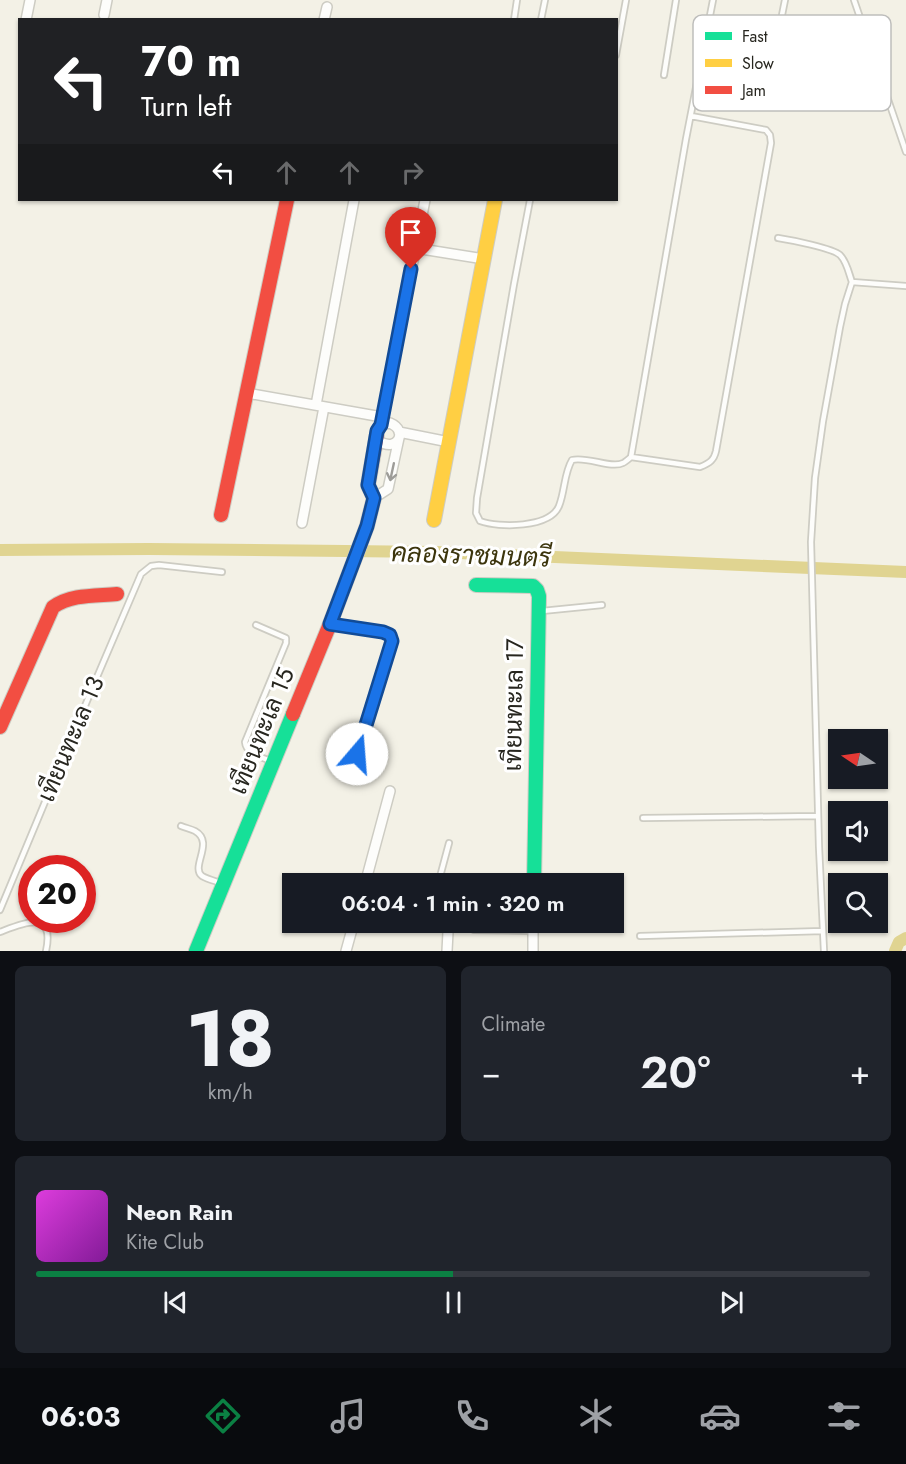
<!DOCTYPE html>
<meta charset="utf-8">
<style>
body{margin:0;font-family:Jost,Sarabun,sans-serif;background:#20242c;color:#f1f3f6;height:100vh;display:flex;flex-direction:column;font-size:22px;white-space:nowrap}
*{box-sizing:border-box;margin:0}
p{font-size:20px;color:#9ea1a6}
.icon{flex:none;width:33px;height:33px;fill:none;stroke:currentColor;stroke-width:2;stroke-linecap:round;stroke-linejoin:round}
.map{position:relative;height:951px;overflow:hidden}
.side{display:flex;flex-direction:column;gap:15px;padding:15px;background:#0d0f14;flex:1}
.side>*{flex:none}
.top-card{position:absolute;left:18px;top:18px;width:600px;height:183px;border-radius:0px;box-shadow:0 2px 4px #0004;background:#202124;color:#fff;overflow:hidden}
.needle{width:39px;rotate:283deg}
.fabs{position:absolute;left:828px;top:729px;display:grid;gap:12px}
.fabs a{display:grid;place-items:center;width:60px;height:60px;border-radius:0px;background:#171b24;box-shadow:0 2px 4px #0004;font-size:30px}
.speed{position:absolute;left:18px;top:855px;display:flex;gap:12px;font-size:30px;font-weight:700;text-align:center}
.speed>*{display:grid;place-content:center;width:78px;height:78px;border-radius:50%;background:#171b24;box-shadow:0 2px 4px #0004;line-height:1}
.speed .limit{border:9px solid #d22;background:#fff;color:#111}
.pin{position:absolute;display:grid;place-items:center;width:51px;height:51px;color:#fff;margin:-62px -26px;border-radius:50% 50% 50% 0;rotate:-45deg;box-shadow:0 0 6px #0007}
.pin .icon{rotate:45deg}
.me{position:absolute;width:66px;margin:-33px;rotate:18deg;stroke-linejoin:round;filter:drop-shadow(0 0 4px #0008)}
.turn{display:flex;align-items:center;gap:21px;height:126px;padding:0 24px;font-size:27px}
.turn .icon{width:78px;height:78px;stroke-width:2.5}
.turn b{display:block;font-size:42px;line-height:51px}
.lanes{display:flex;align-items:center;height:57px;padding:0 24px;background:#0003;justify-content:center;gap:30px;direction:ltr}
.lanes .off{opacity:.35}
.big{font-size:45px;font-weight:600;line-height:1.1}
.side .tile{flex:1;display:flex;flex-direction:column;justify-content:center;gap:9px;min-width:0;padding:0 21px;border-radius:9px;background:#20242c}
.side .dial{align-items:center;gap:0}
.dial b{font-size:78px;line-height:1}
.song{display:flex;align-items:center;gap:18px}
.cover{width:72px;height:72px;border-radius:9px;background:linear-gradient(135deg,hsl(300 70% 55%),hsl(290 70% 35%))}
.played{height:6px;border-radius:3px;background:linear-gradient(90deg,#0b8043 50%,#363941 50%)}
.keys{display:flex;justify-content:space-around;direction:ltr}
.heat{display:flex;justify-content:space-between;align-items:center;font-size:33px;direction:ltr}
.side .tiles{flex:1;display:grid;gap:15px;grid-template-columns:1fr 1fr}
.tile:last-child{grid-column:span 2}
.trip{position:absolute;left:282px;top:873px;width:342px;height:60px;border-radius:0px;background:#171b24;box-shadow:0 2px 4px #0004;font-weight:600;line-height:60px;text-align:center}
.tab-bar{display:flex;height:96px;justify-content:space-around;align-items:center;background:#090b0e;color:#9ea1a6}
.tab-bar .icon{width:42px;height:42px}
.tab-bar .active{color:#0b8043}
.tab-bar b{font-size:27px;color:#f1f3f6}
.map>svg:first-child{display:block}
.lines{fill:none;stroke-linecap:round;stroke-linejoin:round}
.canal{stroke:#e0d491;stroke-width:12}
.lane-casing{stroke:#cdccc3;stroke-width:8}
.street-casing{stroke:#cdccc3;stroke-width:12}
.fast-casing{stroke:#cdccc3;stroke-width:16}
.slow-casing{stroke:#cdccc3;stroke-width:16}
.jam-casing{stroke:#cdccc3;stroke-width:16}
.lane{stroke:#fdfdfb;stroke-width:4.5}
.street{stroke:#fdfdfb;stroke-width:9}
.fast{stroke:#16e098;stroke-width:14}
.slow{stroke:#ffcf43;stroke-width:14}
.jam{stroke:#f24e42;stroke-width:14}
.oneway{stroke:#9d9c98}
.route-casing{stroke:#114b97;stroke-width:15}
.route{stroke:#1a73e8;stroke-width:10}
.labels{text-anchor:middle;stroke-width:6;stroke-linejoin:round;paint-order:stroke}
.street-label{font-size:24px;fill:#27261f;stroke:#fff}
.water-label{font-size:26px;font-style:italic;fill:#3c350d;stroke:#fff}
.key{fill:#fff;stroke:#bebebc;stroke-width:1.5}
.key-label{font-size:16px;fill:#27261f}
</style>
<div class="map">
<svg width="906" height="951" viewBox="0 0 906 951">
<rect width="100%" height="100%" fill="#f3f1e6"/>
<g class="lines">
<!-- canal -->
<path class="canal" d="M0,550L149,549L436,552L906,572
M895,951L899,942L906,938"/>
<defs>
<path id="lane" d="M854,0L906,152
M514,20L517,0
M541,20L545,0
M706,40L766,52L771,51L776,45L785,0
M616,55L626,0
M664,75L676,0
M691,116L766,130L770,135L771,143L716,451C714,460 710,463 700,467L631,457L686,139L713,0
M530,200L514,284L477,498L476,513L480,521C499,528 550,528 559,506C565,491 564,473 572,460C587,456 611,469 623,463C624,463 631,457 631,457
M778,238C791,240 832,248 840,255C847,262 849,274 852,282
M542,611L602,605
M256,625L286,638V643L245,742C246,754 261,757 271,761
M333,625L383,632L390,635L392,641L391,647L350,775
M643,818L818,816
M181,826C186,828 191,829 195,831C215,842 190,867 202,876C207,879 215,881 221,883
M438,884L449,843
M0,910L97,677L141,574L151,566L159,565L222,572
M474,930L533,931
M0,932C24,923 55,909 46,951
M640,936L823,931
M824,951L819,847L811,542L815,478L823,421L840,327L845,304L852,282L906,286"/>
<path id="street" d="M104,15L107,0
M26,20L30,0
M324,20L327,7
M415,248L484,259
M247,393L382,417
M316,405L354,200
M381,425L390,423C409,431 397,453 379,441L377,434L381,425L425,200
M399,432L449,442
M374,498L388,489L399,438
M302,523L324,407
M365,884L390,791
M439,922L446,926L448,932L447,951
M346,951L354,922
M533,951V922"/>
<path id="fast" d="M476,585L533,586L537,590L539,596L534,884
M196,951L293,714"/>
<path id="slow" d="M434,520L495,200"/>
<path id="jam" d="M221,515L287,200
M293,714L330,624L367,526L374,498L368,485L377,434
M0,727L53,607C72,594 95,596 117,594"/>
</defs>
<!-- lane casing -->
<use href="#lane" class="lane-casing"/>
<!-- street casing -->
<use href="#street" class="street-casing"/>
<!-- fast casing -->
<use href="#fast" class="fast-casing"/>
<!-- slow casing -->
<use href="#slow" class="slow-casing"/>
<!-- jam casing -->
<use href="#jam" class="jam-casing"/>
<!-- lane -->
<use href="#lane" class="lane"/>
<!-- street -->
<use href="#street" class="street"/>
<!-- fast -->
<use href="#fast" class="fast"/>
<!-- slow -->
<use href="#slow" class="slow"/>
<!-- jam -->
<use href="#jam" class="jam"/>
</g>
<!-- one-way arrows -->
<defs><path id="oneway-shaft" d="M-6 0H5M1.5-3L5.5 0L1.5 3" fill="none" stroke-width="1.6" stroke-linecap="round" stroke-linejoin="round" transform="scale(1.5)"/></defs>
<use class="oneway" href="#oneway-shaft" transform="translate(392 472) rotate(102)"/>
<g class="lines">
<defs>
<path id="route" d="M357,754L392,641L390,635L383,632L330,624L367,526L374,498L368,485L377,431L381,425L411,269"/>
</defs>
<!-- route casing -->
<use href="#route" class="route-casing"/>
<!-- route -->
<use href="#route" class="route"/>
</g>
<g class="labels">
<!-- street labels -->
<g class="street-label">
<text transform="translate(514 705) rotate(-89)" y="8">เทียนทะเล 17</text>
<text transform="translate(262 731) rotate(-68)" y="8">เทียนทะเล 15</text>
<text transform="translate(71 739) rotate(-67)" y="8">เทียนทะเล 13</text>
</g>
<!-- water labels -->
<g class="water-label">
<text transform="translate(471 555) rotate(2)" y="9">คลองราชมนตรี</text>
</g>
</g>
<!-- legend -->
<rect x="693" y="15" width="198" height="96" rx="9" class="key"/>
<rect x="705" y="32" width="27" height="8" fill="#16e098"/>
<rect x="705" y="59" width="27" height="8" fill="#ffcf43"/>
<rect x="705" y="86" width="27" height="8" fill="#f24e42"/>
<g class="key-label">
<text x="742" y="42">Fast</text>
<text x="742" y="69">Slow</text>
<text x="742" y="96">Jam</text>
</g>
</svg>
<div class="fabs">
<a><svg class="needle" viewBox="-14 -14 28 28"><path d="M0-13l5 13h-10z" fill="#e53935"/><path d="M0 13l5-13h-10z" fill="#9ea1a6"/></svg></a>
<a><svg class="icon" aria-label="sound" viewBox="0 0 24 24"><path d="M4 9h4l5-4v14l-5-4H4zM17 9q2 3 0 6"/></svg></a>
<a><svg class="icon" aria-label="search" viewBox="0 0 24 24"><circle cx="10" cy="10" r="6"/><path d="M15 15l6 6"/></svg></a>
</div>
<div class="speed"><div class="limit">20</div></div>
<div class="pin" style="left:411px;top:269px;background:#d93025"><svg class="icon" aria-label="arrive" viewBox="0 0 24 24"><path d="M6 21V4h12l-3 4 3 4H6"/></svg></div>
<svg class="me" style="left:357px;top:754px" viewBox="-20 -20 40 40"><circle r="19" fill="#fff"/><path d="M0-13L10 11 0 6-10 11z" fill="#1a73e8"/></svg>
<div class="trip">06:04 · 1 min · 320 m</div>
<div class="top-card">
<div class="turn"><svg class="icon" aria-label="left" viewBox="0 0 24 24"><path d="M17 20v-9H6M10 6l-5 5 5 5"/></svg><div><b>70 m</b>Turn left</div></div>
<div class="lanes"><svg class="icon" aria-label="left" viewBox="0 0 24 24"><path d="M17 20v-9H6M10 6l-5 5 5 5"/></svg><svg class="icon off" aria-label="ahead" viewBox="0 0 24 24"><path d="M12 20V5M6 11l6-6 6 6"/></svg><svg class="icon off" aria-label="ahead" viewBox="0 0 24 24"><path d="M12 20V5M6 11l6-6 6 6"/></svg><svg class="icon off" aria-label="right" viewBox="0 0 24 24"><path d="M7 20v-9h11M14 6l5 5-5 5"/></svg></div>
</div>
</div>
<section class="side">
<div class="tiles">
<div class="tile dial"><b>18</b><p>km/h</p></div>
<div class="tile"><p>Climate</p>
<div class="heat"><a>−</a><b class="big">20°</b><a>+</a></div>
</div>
<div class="tile">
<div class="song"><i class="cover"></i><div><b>Neon Rain</b><p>Kite Club</p></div></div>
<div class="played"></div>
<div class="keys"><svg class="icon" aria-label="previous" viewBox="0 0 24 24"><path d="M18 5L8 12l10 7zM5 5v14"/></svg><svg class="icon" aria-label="pause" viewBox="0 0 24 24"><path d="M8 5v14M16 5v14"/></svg><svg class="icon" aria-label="next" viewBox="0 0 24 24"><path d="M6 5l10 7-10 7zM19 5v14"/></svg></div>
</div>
</div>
</section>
<nav class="tab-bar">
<b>06:03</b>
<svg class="icon active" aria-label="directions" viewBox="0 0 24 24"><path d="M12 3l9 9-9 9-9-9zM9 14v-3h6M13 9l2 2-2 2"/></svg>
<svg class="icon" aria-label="music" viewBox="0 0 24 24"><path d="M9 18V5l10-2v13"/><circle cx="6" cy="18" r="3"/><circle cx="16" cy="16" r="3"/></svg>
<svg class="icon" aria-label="phone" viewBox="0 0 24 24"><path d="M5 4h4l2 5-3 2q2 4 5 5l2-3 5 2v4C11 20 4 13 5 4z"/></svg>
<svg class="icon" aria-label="climate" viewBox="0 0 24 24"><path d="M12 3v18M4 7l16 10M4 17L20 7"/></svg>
<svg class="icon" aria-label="car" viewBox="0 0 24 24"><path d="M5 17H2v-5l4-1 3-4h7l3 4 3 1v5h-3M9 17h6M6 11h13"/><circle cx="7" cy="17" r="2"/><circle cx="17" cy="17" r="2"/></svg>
<svg class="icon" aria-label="filters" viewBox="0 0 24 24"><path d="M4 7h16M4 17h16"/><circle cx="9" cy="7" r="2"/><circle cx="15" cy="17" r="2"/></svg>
</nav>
